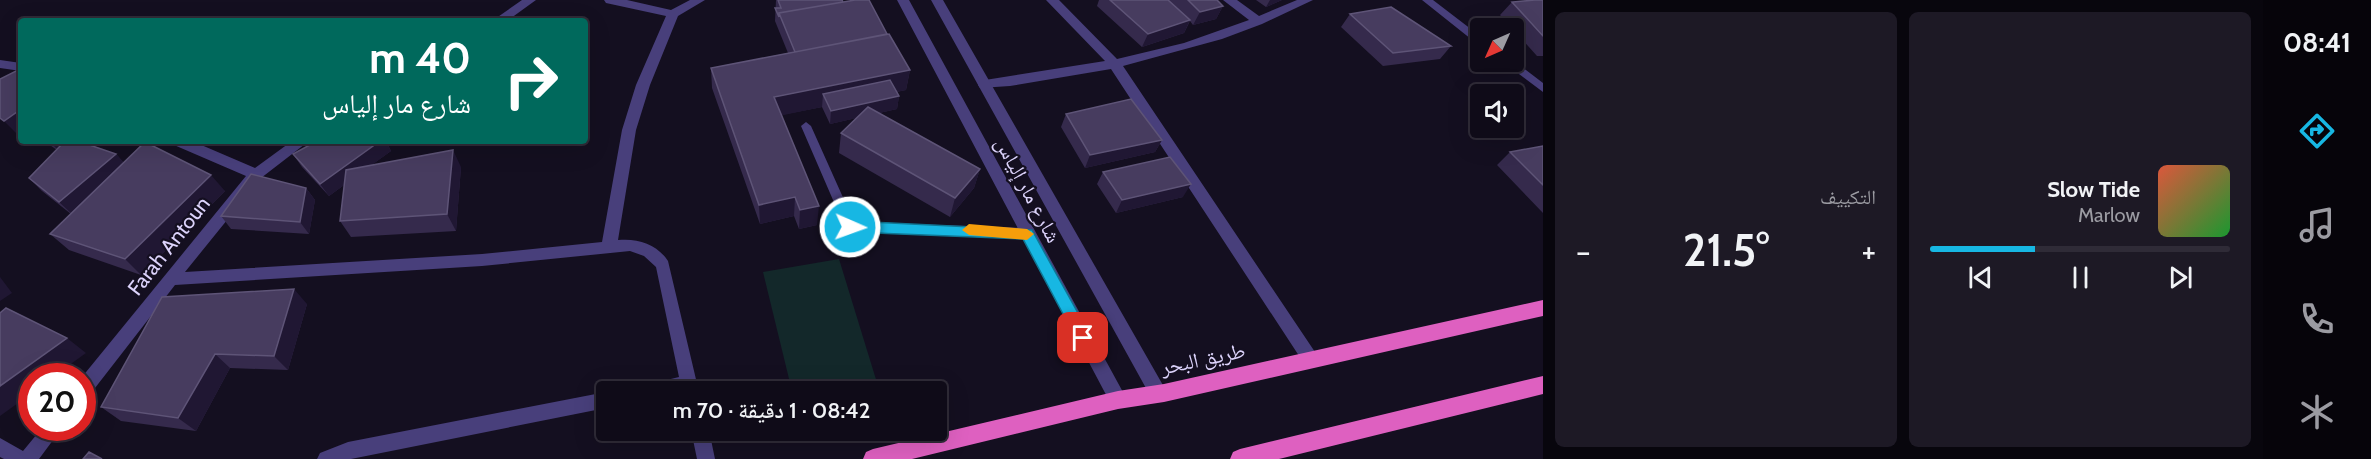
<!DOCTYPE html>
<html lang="ar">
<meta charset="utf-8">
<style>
body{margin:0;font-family:Cabin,"Noto Naskh Arabic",sans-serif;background:#1d1925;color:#f1f3f6;direction:rtl;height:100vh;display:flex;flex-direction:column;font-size:22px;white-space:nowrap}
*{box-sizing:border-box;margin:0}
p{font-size:20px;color:#9b9ba2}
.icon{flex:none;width:33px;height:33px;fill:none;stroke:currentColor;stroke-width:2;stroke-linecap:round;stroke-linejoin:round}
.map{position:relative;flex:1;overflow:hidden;direction:ltr}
.sheet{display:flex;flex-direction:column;gap:12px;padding:12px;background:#08060d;width:720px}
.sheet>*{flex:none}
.banner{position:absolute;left:18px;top:18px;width:570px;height:126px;border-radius:6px;box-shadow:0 6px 24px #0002,0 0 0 2px #2f2b37;direction:rtl;background:#00695c;color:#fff;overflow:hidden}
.needle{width:39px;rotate:225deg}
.controls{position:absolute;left:1470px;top:18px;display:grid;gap:12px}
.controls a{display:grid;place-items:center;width:54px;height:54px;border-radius:6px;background:#0f0b18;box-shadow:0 6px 24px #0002,0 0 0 2px #2f2b37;font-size:30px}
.speed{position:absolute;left:18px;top:363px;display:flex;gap:12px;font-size:30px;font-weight:700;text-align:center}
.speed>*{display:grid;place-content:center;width:78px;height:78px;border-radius:50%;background:#0f0b18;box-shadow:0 6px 24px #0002,0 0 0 2px #2f2b37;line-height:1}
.speed .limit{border:9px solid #d22;background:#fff;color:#111}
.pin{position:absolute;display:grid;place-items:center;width:51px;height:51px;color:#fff;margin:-26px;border-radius:12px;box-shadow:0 3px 9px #0006}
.me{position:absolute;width:66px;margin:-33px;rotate:92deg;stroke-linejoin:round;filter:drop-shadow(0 0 4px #0008)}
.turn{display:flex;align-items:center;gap:21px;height:126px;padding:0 18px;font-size:27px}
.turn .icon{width:78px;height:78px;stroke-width:2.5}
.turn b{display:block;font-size:42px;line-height:51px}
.big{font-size:45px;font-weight:600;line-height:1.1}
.sheet .widget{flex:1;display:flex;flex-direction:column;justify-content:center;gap:9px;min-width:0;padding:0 21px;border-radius:9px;background:#1d1925}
.song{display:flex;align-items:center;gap:18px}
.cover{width:72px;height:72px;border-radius:9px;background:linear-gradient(135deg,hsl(10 70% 55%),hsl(130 70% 35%))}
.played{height:6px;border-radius:3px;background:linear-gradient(90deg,#17b7e3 35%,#2f2b37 35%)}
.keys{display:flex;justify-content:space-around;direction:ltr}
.heat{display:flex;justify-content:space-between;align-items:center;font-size:33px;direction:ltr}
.sheet .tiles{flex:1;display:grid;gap:12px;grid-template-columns:repeat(2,1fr)}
.trip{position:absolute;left:596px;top:381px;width:351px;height:60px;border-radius:6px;background:#0f0b18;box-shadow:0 6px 24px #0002,0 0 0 2px #2f2b37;font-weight:600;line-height:60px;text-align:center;direction:rtl}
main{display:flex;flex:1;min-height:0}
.dock{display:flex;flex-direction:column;width:108px;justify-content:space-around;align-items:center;background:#06040a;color:#9b9ba2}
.dock .icon{width:42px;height:42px}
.dock .active{color:#17b7e3}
.dock b{font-size:27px;color:#f1f3f6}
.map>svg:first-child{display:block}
.green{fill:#13282a}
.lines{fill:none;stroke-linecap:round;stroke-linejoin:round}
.service{fill:#483f7b;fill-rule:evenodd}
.minor{fill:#483f7b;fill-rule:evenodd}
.tertiary{fill:#483f7b;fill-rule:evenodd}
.trunk{fill:#de60c0;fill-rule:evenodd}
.wall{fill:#352a4c}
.shaded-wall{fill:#201733}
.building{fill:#473c5f;stroke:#5e5477;stroke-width:1.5}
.route{fill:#17b7e3;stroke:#0f7794;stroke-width:1.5}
.slow{fill:#f59e0b}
.labels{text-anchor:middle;stroke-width:4.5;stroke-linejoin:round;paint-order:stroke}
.street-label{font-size:21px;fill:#dcd3fb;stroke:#140f20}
</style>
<main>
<nav class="dock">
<b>08:41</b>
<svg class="icon active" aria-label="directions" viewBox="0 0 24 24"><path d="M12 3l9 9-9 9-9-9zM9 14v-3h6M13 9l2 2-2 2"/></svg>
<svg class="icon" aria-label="music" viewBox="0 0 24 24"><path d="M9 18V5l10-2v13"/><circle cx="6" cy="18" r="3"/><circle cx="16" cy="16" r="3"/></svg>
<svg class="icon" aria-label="phone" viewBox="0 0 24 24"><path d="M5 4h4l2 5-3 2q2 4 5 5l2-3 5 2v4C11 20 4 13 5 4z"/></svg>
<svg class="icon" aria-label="climate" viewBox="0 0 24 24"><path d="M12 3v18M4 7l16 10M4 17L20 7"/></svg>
</nav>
<section class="sheet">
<div class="tiles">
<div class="widget">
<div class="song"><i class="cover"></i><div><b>Slow Tide</b><p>Marlow</p></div></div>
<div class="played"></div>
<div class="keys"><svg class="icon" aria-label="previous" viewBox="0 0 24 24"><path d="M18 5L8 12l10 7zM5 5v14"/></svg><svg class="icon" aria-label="pause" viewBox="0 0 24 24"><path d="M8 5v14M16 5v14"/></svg><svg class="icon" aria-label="next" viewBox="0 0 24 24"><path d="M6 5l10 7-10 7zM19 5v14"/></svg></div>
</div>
<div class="widget"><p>التكييف</p>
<div class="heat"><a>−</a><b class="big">21.5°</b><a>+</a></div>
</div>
</div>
</section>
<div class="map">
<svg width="1543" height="459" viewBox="0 0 1543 459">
<rect width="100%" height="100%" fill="#140f20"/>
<!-- green -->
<path class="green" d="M839,259L878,386L849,391H792L763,272Z"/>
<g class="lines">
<!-- service -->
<path class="service" d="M1422,0H1433L1480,36V44L1476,43Z
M1514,61L1543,83V92L1503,62Z
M806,122L811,126L854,222L1027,228L1031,230L1033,233L1031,236L1027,238L846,230L801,126Z"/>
<!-- minor -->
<path class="minor" d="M522,0H536L507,21H492Z
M604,0H627L671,10L690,0H705L678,16L650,85L636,130L618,240C638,238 657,244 668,261L699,392H640L642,386L679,377L656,267L644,256L630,251L482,266L175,285L88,397L82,399V377L246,176L174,145L172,141H192L255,168L292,141H309L261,178L185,272L482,254L602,242L622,130L636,85L666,16L606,3Z
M1046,0H1059L1117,59L1184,43L1249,20L1223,0H1237L1259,16L1297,0H1313L1262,24L1222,39L1123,66L1317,355L1319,360L1317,365L1311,367L1305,365L1111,69L1010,86L980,88L978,85L980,82L985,80L1105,61Z
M0,60L21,63V71L0,68Z
M606,392V408L351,459H317L320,453L348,442Z
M42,428H62L39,459H4L0,457V438L23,451Z
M691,430H709L715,459H697Z"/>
<!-- tertiary -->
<path class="tertiary" d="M897,0H909L1124,394L1127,400L1124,406L1118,408L1112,406Z
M931,0H943L1164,387L1167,393L1164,399L1158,401L1152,399Z"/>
<!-- trunk -->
<path class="trunk" d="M1543,300V316L1164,402L1118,409L912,459H863L866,452L873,449L1118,391L1164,384Z
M1543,376V394L1279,459H1230L1233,452L1240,449Z"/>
</g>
<!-- wall -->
<path class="wall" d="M776,0H842L843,2L888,34L910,70L906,90L896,92L899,96L897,109L879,113L980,169L974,188L950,217L839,153L841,133L856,118L830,124L822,107L781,115L817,225L799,229L794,216L760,224L712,88L711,68L788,53L775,21Z
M1099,0H1217L1223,6L1216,19L1193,25L1190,21L1184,33L1142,47L1097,6Z
M1256,0H1282L1266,7Z
M1543,0V56H1537L1500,15L1512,2Z
M1350,14L1451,46L1440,59L1383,66L1341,27Z
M1066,114L1162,140L1155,152L1085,168L1061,127Z
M44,141H79L116,154L124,163L225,191L141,275L69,250L50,234L71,214L42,191L29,178L57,150Z
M317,141H386L391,151L370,166L461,167L456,231L351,237L340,221L344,185L329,196L302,167L293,154Z
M1543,146V213L1497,165L1510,152Z
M1103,172L1183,197L1116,213L1097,184Z
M306,188L315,200L309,234L231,229L221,216Z
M307,304L288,370L230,368L196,431L121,421L101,407Z"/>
<!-- shaded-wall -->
<path class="shaded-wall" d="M1270,0H1282L1266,7Z
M1223,6L1216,19L1193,25L1200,12Z
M1190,20L1184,33L1142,47L1148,34Z
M910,70L906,90L828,106L823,94L822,107L774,117V97Z
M899,96L897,109L830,124L831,111Z
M21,109V131L17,134L4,121Z
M1162,140L1155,152L1085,168L1090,155Z
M49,141H78L61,153Z
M380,141H386L391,151L329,196L320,184Z
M453,150L461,167L456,231L447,214Z
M116,154L127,166L72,214L59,202Z
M980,169L974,188L950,217L955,198Z
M211,175L225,191L141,275L125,259Z
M1191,184L1183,197L1116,213L1122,200Z
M306,188L315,200L309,234L300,222Z
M795,197L794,216L760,224L759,205Z
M819,206L817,225L799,229L800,210Z
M0,277L12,293L0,301Z
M294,289L307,304L288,370L274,356Z
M67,338L86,353L54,376H32V393L0,416V386Z
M215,354L230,368L196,431L178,418Z"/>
<!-- building -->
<path class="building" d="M778,0H842L843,2L779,13V17L775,8H781Z
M855,0H869L887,34L795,52L779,13Z
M1110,0H1168L1190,20L1148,34Z
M1188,0H1217L1223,6L1200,12Z
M1535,0H1543V36L1512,2Z
M1391,7L1451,46L1393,53L1350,14Z
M889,34L910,70L774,97L819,206L800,210L795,197L759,205L711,68Z
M18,70L21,71V109L4,121L0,118V79Z
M890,80L899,96L831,111L823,94Z
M1131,99L1162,140L1090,155L1066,114Z
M868,107L980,169L955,198L841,133Z
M65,141H78L116,154L59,202L29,178Z
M317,141H380L320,184L293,154Z
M145,142L211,175L125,259L50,234Z
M1543,146V185L1510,152Z
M453,150L447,214L340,221L346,170Z
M1170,157L1191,184L1122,200L1103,172Z
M251,174L306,188L300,222L221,216Z
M294,289L274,356L215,354L178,418L101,407L162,297Z
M6,308L67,338L0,386V313Z
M89,452L102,459H83Z"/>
<!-- route -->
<path class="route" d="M850,221L1032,230L1089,333L1091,338L1089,342L1083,344L1078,342L1023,239L850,232L843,227Z"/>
<!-- slow -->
<path class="slow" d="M969,224L1027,229L1034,234L1027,240L969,235L962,230Z"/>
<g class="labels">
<!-- street labels -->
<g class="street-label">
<text transform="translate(1028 190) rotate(62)" y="7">شارع مار إلياس</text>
<text transform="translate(169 246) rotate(-52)" y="7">Farah Antoun</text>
<text transform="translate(1203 359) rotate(-12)" y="7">طريق البحر</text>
</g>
</g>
</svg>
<div class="controls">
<a><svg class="needle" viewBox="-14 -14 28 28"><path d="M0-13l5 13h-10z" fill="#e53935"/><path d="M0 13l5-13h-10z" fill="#9b9ba2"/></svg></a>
<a><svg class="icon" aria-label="sound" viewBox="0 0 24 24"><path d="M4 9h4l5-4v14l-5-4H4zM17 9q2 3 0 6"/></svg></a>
</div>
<div class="speed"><div class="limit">20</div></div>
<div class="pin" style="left:1083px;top:338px;background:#d93025"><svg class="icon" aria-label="arrive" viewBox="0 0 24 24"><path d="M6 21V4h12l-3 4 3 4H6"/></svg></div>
<svg class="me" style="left:850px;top:227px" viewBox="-20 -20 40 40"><circle r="17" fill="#17b7e3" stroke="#fff" stroke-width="3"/><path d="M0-11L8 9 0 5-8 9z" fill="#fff"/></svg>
<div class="trip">08:42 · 1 دقيقة · 70 m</div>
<div class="banner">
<div class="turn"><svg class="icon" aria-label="right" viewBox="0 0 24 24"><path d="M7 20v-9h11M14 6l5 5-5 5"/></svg><div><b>40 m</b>شارع مار إلياس</div></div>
</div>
</div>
</main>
